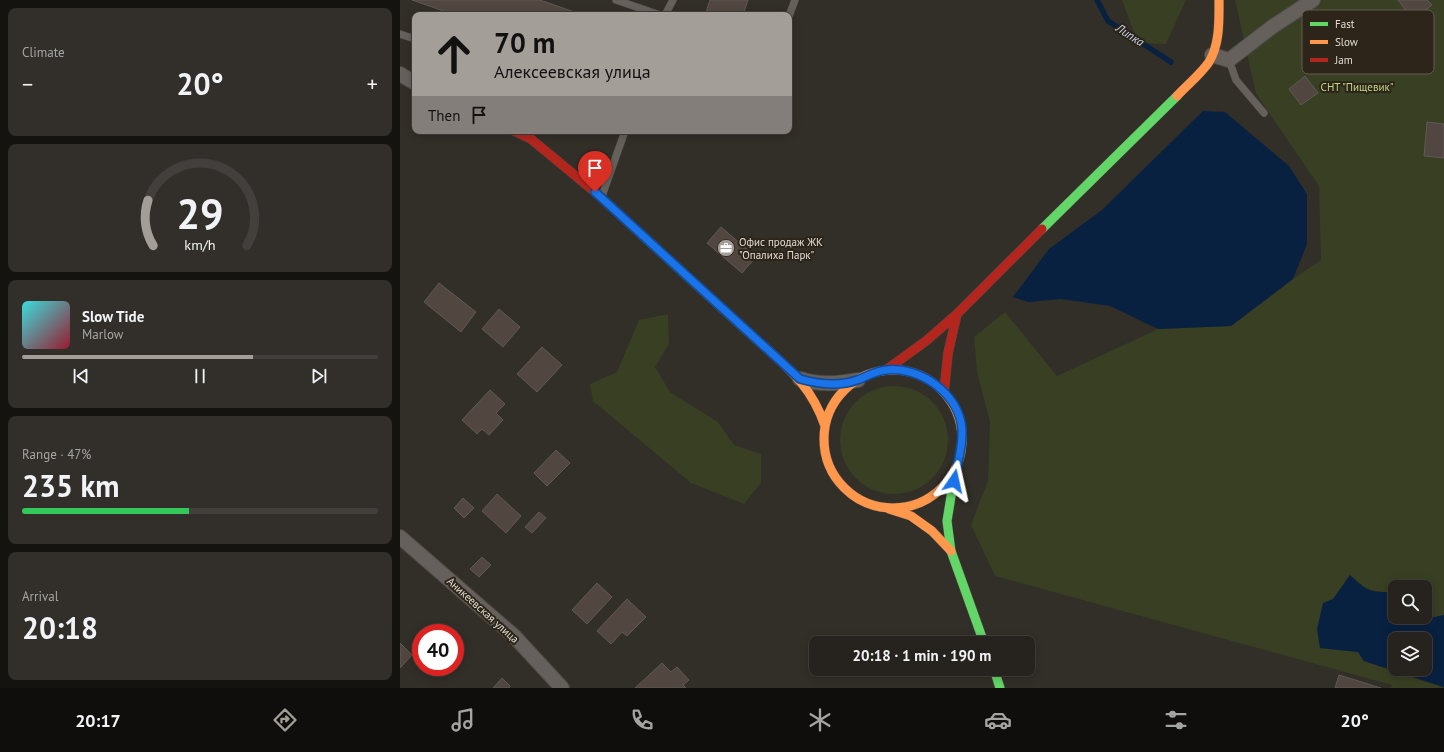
<!DOCTYPE html>
<meta charset="utf-8">
<style>
body{margin:0;font-family:"PT Sans",sans-serif;background:#322f2b;color:#f1f3f6;height:100vh;display:flex;flex-direction:column;font-size:15px;white-space:nowrap}
*{box-sizing:border-box;margin:0}
p{font-size:13px;color:#a4a4a4}
.icon{flex:none;width:22px;height:22px;fill:none;stroke:currentColor;stroke-width:2;stroke-linecap:round;stroke-linejoin:round}
.map{position:relative;flex:1;overflow:hidden}
.drawer{display:flex;flex-direction:column;gap:8px;padding:8px;background:#151310;width:400px}
.drawer>*{flex:none}
.hud{position:absolute;left:12px;top:12px;width:380px;height:122px;border-radius:8px;box-shadow:0 2px 10px #0003,0 0 0 1px #423f3c;background:#a49e98;color:#111;overflow:hidden}
.tools{position:absolute;left:988px;top:580px;display:grid;gap:8px}
.tools a{display:grid;place-items:center;width:44px;height:44px;border-radius:8px;background:#26221e;box-shadow:0 2px 10px #0003,0 0 0 1px #423f3c;font-size:20px}
.speed{position:absolute;left:12px;top:624px;display:flex;gap:8px;font-size:20px;font-weight:700;text-align:center}
.speed>*{display:grid;place-content:center;width:52px;height:52px;border-radius:50%;background:#26221e;box-shadow:0 2px 10px #0003,0 0 0 1px #423f3c;line-height:1}
.speed .limit{border:6px solid #d22;background:#fff;color:#111}
.pin{position:absolute;display:grid;place-items:center;width:34px;height:34px;color:#fff;margin:-41px -17px;border-radius:50% 50% 50% 0;rotate:-45deg;box-shadow:0 0 4px #0007}
.pin .icon{rotate:45deg}
.me{position:absolute;width:44px;margin:-22px;rotate:11deg;stroke-linejoin:round;filter:drop-shadow(0 0 3px #0008)}
.turn{display:flex;align-items:center;gap:14px;height:84px;padding:0 16px;font-size:18px}
.turn .icon{width:52px;height:52px;stroke-width:2.5}
.turn b{display:block;font-size:28px;line-height:34px}
.then{display:flex;align-items:center;height:38px;padding:0 16px;background:#0003;gap:8px;font-size:15px}
.big{font-size:30px;font-weight:800;line-height:1.1}
.drawer .widget{flex:1;display:flex;flex-direction:column;justify-content:center;gap:6px;min-width:0;padding:0 14px;border-radius:8px;background:#322f2b}
.drawer .dial{align-items:center;gap:0}
.dial svg{height:104px;overflow:visible;fill:none;stroke:#423f3c;stroke-width:7;stroke-linecap:round;text-anchor:middle}
.dial text{fill:#f1f3f6;stroke:none}
.song{display:flex;align-items:center;gap:12px}
.cover{width:48px;height:48px;border-radius:6px;background:linear-gradient(135deg,hsl(180 70% 55%),hsl(350 70% 35%))}
.played{height:4px;border-radius:2px;background:linear-gradient(90deg,#a49e98 65%,#423f3c 65%)}
.keys{display:flex;justify-content:space-around;direction:ltr}
.heat{display:flex;justify-content:space-between;align-items:center;font-size:22px;direction:ltr}
.charge{height:6px;border-radius:3px;background:linear-gradient(90deg,#34c759 47%,#423f3c 0)}
.trip{position:absolute;left:409px;top:636px;width:226px;height:40px;border-radius:8px;background:#26221e;box-shadow:0 2px 10px #0003,0 0 0 1px #423f3c;font-weight:800;line-height:40px;text-align:center}
.dock{display:flex;height:64px;justify-content:space-around;align-items:center;background:#0f0e0c;color:#a4a4a4}
.dock .icon{width:28px;height:28px}
.dock .active{color:#a49e98}
.dock b{font-size:18px;color:#f1f3f6}
main{display:flex;flex:1;min-height:0}
.map>svg:first-child{display:block}
.green{fill:#383f22}
.water{fill:#092141;fill-rule:evenodd}
.lines{fill:none;stroke-linecap:round;stroke-linejoin:round}
.stream{stroke:#092141;stroke-width:5.5}
.building{fill:#524740;stroke:#5e5955}
.lane-casing{stroke:#4e4944;stroke-width:8}
.street-casing{stroke:#4e4944;stroke-width:16}
.fast-casing{stroke:#4e4944;stroke-width:10}
.slow-casing{stroke:#4e4944;stroke-width:10}
.jam-casing{stroke:#4e4944;stroke-width:10}
.lane{stroke:#65605b;stroke-width:7}
.street{stroke:#65605b;stroke-width:14}
.fast{stroke:#63d668;stroke-width:9}
.slow{stroke:#ff974d;stroke-width:9}
.jam{stroke:#b3261e;stroke-width:9}
.route-casing{stroke:#114b97;stroke-width:10}
.route{stroke:#1a73e8;stroke-width:7}
.labels{text-anchor:middle;stroke-width:4;stroke-linejoin:round;paint-order:stroke}
.park-label{font-size:11px;fill:#c1d788;stroke:#2d2519}
.poi-label{font-size:11px;fill:#e1dbd4;stroke:#2d2519;text-anchor:start}
.street-label{font-size:11px;fill:#e1dbd4;stroke:#2d2519}
.water-label{font-size:12px;font-style:italic;fill:#c5d8f2;stroke:#2d2519}
.key{fill:#2d2519;stroke:#635c51;stroke-width:1}
.key-label{font-size:11px;fill:#e1dbd4}
</style>
<main>
<section class="drawer">
<div class="widget"><p>Climate</p>
<div class="heat"><a>−</a><b class="big">20°</b><a>+</a></div>
</div>
<div class="widget dial"><svg viewBox="0 0 100 80">
<path d="M14 69A42 42 0 1 1 86 69"/>
<path d="M14 69A42 42 0 0 1 10 34" stroke="#a49e98"/>
<text x="50" y="56" font-size="32" font-weight="700">29</text>
<text x="50" y="72" font-size="11">km/h</text>
</svg></div>
<div class="widget">
<div class="song"><i class="cover"></i><div><b>Slow Tide</b><p>Marlow</p></div></div>
<div class="played"></div>
<div class="keys"><svg class="icon" aria-label="previous" viewBox="0 0 24 24"><path d="M18 5L8 12l10 7zM5 5v14"/></svg><svg class="icon" aria-label="pause" viewBox="0 0 24 24"><path d="M8 5v14M16 5v14"/></svg><svg class="icon" aria-label="next" viewBox="0 0 24 24"><path d="M6 5l10 7-10 7zM19 5v14"/></svg></div>
</div>
<div class="widget"><p>Range · 47%</p><b class="big">235 km</b><div class="charge"></div></div>
<div class="widget"><p>Arrival</p><b class="big">20:18</b></div>
</section>
<div class="map">
<svg width="1044" height="688" viewBox="0 0 1044 688">
<rect width="100%" height="100%" fill="#322e28"/>
<!-- green -->
<path class="green" d="M722,0H786L766,44L738,43Z
M835,0H1044V615L1014,622L1005,619L1004,617H1025V587H995V595L994,592C970,592 968,592 950,575L933,599L920,648L958,652L964,661L1044,688H991L992,685L595,576L571,525L588,480L590,422L577,372L574,337L605,312L657,376L758,329L831,326L893,279L921,260L919,186L856,94Z
M268,314L269,344L255,367L270,392L318,422L334,445L361,454V483L344,504L291,483L193,401L190,384L217,372L239,320Z
M440 440a54 54 0 1 1 108 0a54 54 0 1 1-108 0Z"/>
<!-- water -->
<path class="water" d="M803,111L825,112L889,166L907,194V244L893,279L831,326L758,329L710,306L661,299L628,302L613,297L649,249L702,210Z
M950,575C968,592 970,592 994,592L995,617H1004L1005,619L1014,621L1044,615V687L964,661L958,652L920,648L917,629L923,603L933,599ZM995,639H1025V669H995Z"/>
<g class="lines">
<!-- stream -->
<path class="stream" d="M697,0L708,21L771,62"/>
</g>
<!-- building -->
<path class="building" d="M12,0H140L183,15H55Z
M310,0H348L343,15H305Z
M998,0H1027L1032,5L1013,20Z
M905,76L918,93L901,105L889,89Z
M1027,122L1044,124V158L1024,156Z
M321,227L356,257L342,273L307,243Z
M39,283L76,312L61,332L24,302Z
M99,309L120,327L103,347L82,329Z
M142,347L162,365L137,392L117,374Z
M90,390L105,404L96,413L103,420L89,435L82,429L77,434L62,420Z
M156,450L170,463L147,486L134,473Z
M97,494L121,516L106,533L82,511Z
M63,498L74,508L64,518L54,508Z
M139,512L146,518L132,533L125,527Z
M82,557L91,565L79,577L70,569Z
M197,583L212,597L187,624L172,610Z
M227,599L246,617L227,636L222,632L211,644L197,631Z
M0,643L12,655L0,668Z
M262,663L271,672L277,667L289,680L283,685L286,688H235Z
M939,675L981,688H935Z
M102,678L110,686L109,688H93Z"/>
<g class="lines">
<defs>
<path id="lane" d="M216,0L260,15
M265,15L273,0
M389,16L395,0
M0,34L15,39
M829,60L836,80L864,113
M271,131H272
M202,196L225,131"/>
<path id="street" d="M812,55L829,60L872,27L913,0
M0,74L15,83
M400,379C420,385 437,384 458,380
M0,537L114,636L162,688"/>
<path id="fast" d="M642,229L777,96
M243,236L357,340
M555,472L547,521L551,551L584,643
M594,669L600,688"/>
<path id="slow" d="M777,96C787,85 801,74 809,62C820,44 819,20 819,0
M357,340C388,368 411,385 425,426
M424 439a69 69 0 1 1 138 0a69 69 0 1 1-138 0Z
M489,509L511,516L532,531L551,551"/>
<path id="jam" d="M114,131L131,139L195,192L243,236
M486,370L526,341L557,314L642,229
M544,392L548,353L557,314"/>
</defs>
<!-- lane casing -->
<use href="#lane" class="lane-casing"/>
<!-- street casing -->
<use href="#street" class="street-casing"/>
<!-- fast casing -->
<use href="#fast" class="fast-casing"/>
<!-- slow casing -->
<use href="#slow" class="slow-casing"/>
<!-- jam casing -->
<use href="#jam" class="jam-casing"/>
<!-- lane -->
<use href="#lane" class="lane"/>
<!-- street -->
<use href="#street" class="street"/>
<!-- fast -->
<use href="#fast" class="fast"/>
<!-- slow -->
<use href="#slow" class="slow"/>
<!-- jam -->
<use href="#jam" class="jam"/>
</g>
<g class="lines">
<defs>
<path id="route" d="M195,192L400,379C418,384 438,387 457,380C466,377 475,371 486,370C520,366 560,394 562,430C563,448 557,464 554,481"/>
</defs>
<!-- route casing -->
<use href="#route" class="route-casing"/>
<!-- route -->
<use href="#route" class="route"/>
</g>
<!-- icons -->
<defs>
<symbol id="office-disc" viewBox="-11 -11 22 22"><circle r="9.5" fill="#a49e98" stroke="#2d2519"/><path d="M-6-3h4V-5.5h4V-3h4V5H-6ZM-1-4.5V-3h2v-1.5ZM-6 0V1H6V0Z" fill="#fff"/></symbol>
</defs>
<g fill-rule="evenodd">
<use href="#office-disc" x="316" y="238" width="20" height="20"/>
</g>
<g class="labels">
<!-- park labels -->
<g class="park-label">
<text x="957" y="91">СНТ "Пищевик"</text>
</g>
<!-- poi labels -->
<g class="poi-label">
<text x="339" y="246">Офис продаж ЖК<tspan x="339" dy="13">"Опалиха Парк"</tspan></text>
</g>
<!-- street labels -->
<g class="street-label">
<text transform="translate(83 610) rotate(42)" y="4">Аникеевская улица</text>
</g>
<!-- water labels -->
<g class="water-label">
<text transform="translate(730 35) rotate(33)" y="4">Липка</text>
</g>
</g>
<!-- legend -->
<rect x="902" y="10" width="132" height="64" rx="6" class="key"/>
<rect x="910" y="22" width="18" height="4" fill="#63d668"/>
<rect x="910" y="40" width="18" height="4" fill="#ff974d"/>
<rect x="910" y="58" width="18" height="4" fill="#b3261e"/>
<g class="key-label">
<text x="935" y="28">Fast</text>
<text x="935" y="46">Slow</text>
<text x="935" y="64">Jam</text>
</g>
</svg>
<div class="tools">
<a><svg class="icon" aria-label="search" viewBox="0 0 24 24"><circle cx="10" cy="10" r="6"/><path d="M15 15l6 6"/></svg></a>
<a><svg class="icon" aria-label="layers" viewBox="0 0 24 24"><path d="M12 4l9 5-9 5-9-5zM3 14l9 5 9-5"/></svg></a>
</div>
<div class="speed"><div class="limit">40</div></div>
<div class="pin" style="left:195px;top:192px;background:#d93025"><svg class="icon" aria-label="arrive" viewBox="0 0 24 24"><path d="M6 21V4h12l-3 4 3 4H6"/></svg></div>
<svg class="me" style="left:554px;top:481px" viewBox="-20 -20 40 40"><path d="M0-17L14 15 0 8-14 15z" fill="#1a73e8" stroke="#fff" stroke-width="4"/></svg>
<div class="trip">20:18 · 1 min · 190 m</div>
<div class="hud">
<div class="turn"><svg class="icon" aria-label="ahead" viewBox="0 0 24 24"><path d="M12 20V5M6 11l6-6 6 6"/></svg><div><b>70 m</b>Алексеевская улица</div></div>
<div class="then">Then<svg class="icon" aria-label="arrive" viewBox="0 0 24 24"><path d="M6 21V4h12l-3 4 3 4H6"/></svg></div>
</div>
</div>
</main>
<nav class="dock">
<b>20:17</b>
<svg class="icon active" aria-label="directions" viewBox="0 0 24 24"><path d="M12 3l9 9-9 9-9-9zM9 14v-3h6M13 9l2 2-2 2"/></svg>
<svg class="icon" aria-label="music" viewBox="0 0 24 24"><path d="M9 18V5l10-2v13"/><circle cx="6" cy="18" r="3"/><circle cx="16" cy="16" r="3"/></svg>
<svg class="icon" aria-label="phone" viewBox="0 0 24 24"><path d="M5 4h4l2 5-3 2q2 4 5 5l2-3 5 2v4C11 20 4 13 5 4z"/></svg>
<svg class="icon" aria-label="climate" viewBox="0 0 24 24"><path d="M12 3v18M4 7l16 10M4 17L20 7"/></svg>
<svg class="icon" aria-label="car" viewBox="0 0 24 24"><path d="M5 17H2v-5l4-1 3-4h7l3 4 3 1v5h-3M9 17h6M6 11h13"/><circle cx="7" cy="17" r="2"/><circle cx="17" cy="17" r="2"/></svg>
<svg class="icon" aria-label="filters" viewBox="0 0 24 24"><path d="M4 7h16M4 17h16"/><circle cx="9" cy="7" r="2"/><circle cx="15" cy="17" r="2"/></svg>
<b>20°</b>
</nav>
